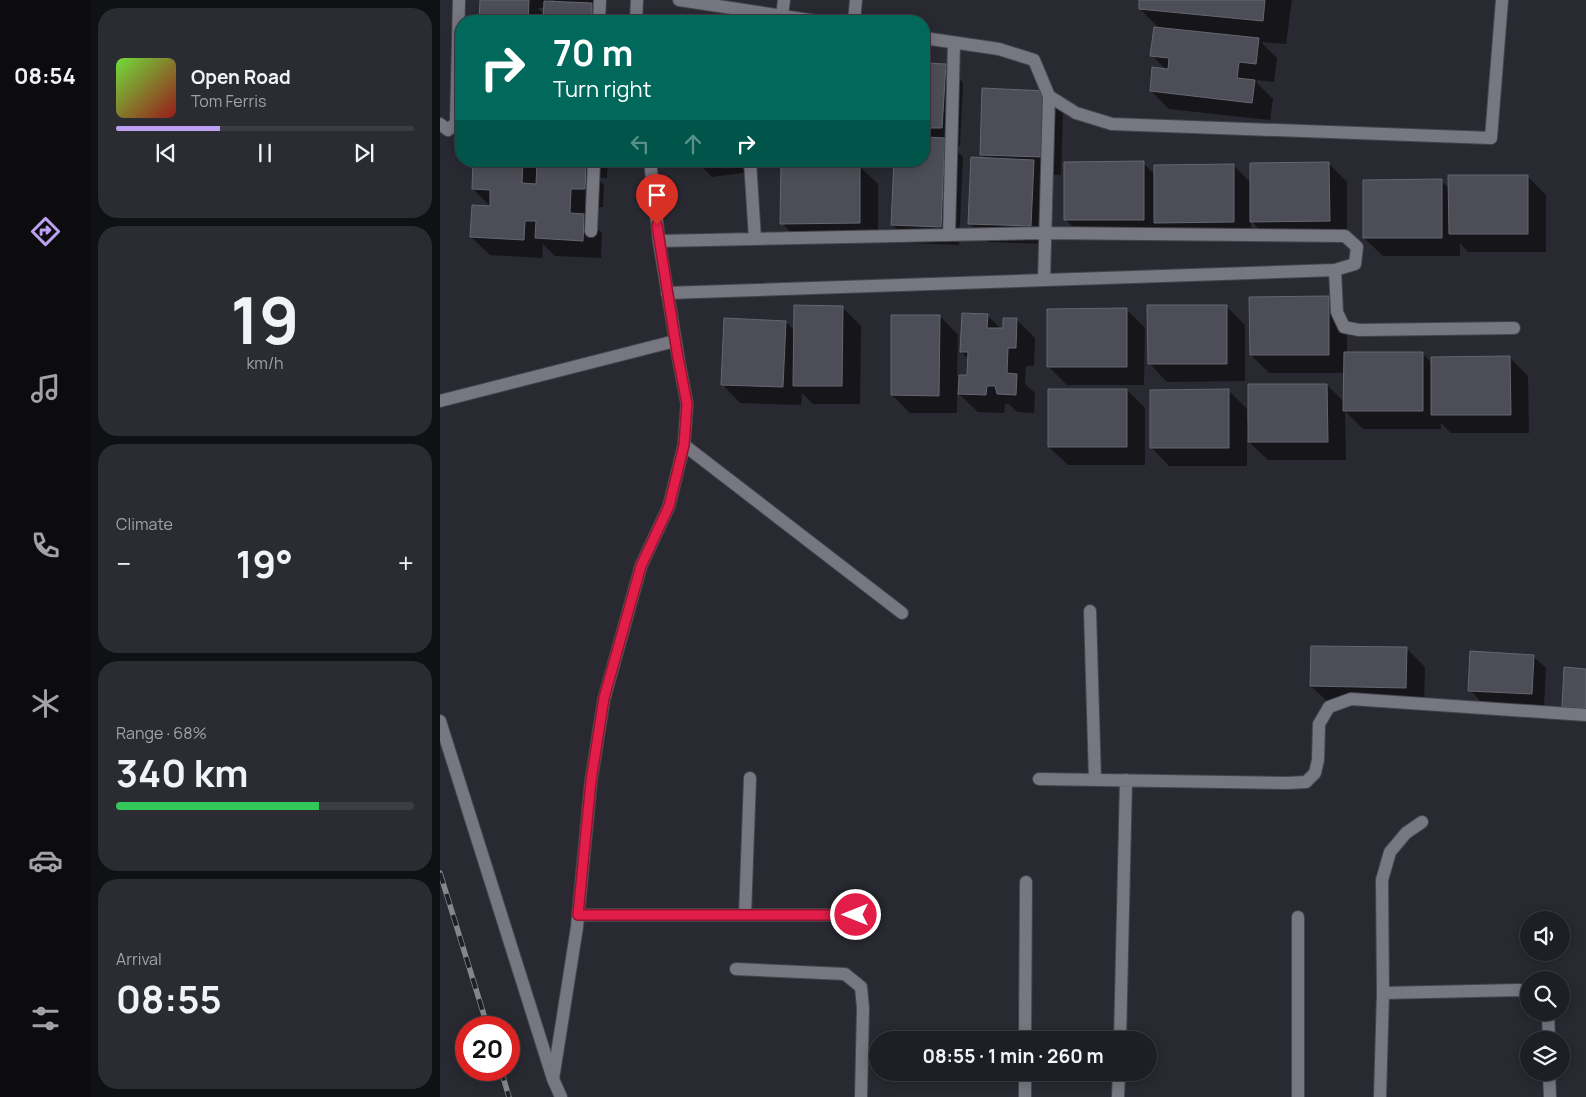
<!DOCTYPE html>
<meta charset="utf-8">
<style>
body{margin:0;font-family:Manrope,sans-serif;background:#2b2c32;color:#f1f3f6;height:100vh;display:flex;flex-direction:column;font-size:19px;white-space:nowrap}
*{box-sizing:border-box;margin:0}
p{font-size:16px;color:#a1a2a7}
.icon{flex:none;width:28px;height:28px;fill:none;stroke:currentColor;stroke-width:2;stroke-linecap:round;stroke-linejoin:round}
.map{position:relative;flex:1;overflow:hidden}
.panel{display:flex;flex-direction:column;gap:8px;padding:8px;background:#101114;width:350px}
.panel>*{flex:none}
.top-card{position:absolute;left:15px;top:15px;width:475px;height:152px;border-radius:20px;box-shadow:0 2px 12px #0003,0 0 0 1px #3c3d42;background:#00695c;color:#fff;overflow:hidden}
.tools{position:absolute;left:1080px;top:911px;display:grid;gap:10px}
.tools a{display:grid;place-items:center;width:50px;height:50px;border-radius:50%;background:#1e1f25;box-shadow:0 2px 12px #0003,0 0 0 1px #3c3d42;font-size:25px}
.speed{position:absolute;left:15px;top:1016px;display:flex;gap:10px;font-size:25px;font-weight:700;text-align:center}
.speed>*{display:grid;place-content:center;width:65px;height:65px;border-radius:50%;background:#1e1f25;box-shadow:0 2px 12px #0003,0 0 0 1px #3c3d42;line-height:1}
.speed .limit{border:8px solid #d22;background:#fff;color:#111}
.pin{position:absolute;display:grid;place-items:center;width:42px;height:42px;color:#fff;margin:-51px -21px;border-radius:50% 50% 50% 0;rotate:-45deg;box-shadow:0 0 5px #0007}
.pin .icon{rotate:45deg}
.me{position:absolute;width:55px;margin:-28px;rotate:270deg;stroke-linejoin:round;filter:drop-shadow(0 0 4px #0008)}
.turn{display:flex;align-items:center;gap:18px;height:105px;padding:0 15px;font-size:22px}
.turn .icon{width:65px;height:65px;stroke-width:2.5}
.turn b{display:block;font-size:35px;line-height:42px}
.lanes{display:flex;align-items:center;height:48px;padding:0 15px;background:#0003;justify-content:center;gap:25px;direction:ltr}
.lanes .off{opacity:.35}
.big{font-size:38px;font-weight:700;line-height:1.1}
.panel .widget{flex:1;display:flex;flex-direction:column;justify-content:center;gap:8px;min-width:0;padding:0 18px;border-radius:20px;background:#2b2c32}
.panel .dial{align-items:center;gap:0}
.dial b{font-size:65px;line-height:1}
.song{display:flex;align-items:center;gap:15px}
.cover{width:60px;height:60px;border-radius:8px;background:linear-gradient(135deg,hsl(100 70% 55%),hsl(0 70% 35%))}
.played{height:5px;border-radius:2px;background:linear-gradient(90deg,#bca0f2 35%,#3c3d42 35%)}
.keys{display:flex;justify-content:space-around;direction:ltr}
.heat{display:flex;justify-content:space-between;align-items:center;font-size:28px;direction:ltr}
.charge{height:8px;border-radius:4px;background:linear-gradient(90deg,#34c759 68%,#3c3d42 0)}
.trip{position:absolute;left:429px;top:1031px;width:288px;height:50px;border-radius:25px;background:#1e1f25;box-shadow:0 2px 12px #0003,0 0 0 1px #3c3d42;font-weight:700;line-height:50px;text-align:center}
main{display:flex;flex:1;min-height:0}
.tabs{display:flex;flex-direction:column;width:90px;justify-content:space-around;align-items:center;background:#0c0c0f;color:#a1a2a7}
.tabs .icon{width:35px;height:35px}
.tabs .current{color:#bca0f2}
.tabs b{font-size:22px;color:#f1f3f6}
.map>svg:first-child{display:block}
.shadow{fill:#0007;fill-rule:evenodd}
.building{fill:#4c4d56;stroke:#65666f}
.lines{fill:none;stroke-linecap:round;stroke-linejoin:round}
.lane-casing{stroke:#45464c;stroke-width:14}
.street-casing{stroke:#45464c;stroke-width:14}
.lane{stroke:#767781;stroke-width:12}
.street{stroke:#767781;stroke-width:12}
.rail-casing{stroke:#86878d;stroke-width:5.5}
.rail{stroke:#1f2027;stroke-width:4;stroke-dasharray:11;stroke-linecap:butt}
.route-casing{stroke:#92132f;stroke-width:12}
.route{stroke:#e11d48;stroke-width:9}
</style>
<main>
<nav class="tabs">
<b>08:54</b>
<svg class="icon current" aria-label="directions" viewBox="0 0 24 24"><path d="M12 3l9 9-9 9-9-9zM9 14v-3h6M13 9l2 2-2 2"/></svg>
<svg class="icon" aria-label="music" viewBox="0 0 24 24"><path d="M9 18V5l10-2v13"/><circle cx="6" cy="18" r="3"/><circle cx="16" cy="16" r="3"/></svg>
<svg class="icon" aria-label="phone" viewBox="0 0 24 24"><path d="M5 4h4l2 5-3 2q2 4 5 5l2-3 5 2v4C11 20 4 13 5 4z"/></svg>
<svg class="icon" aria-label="climate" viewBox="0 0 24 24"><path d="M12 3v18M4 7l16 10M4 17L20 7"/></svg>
<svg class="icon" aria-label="car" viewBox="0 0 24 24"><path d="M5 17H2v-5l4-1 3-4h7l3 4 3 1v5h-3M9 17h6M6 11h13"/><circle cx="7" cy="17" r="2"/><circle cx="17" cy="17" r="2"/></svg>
<svg class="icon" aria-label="filters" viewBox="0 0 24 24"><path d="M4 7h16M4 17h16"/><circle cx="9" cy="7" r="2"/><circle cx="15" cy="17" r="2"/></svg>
</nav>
<section class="panel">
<div class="widget">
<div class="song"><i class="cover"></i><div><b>Open Road</b><p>Tom Ferris</p></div></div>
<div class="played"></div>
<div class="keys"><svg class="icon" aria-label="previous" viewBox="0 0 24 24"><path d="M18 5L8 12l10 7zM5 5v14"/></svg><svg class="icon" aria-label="pause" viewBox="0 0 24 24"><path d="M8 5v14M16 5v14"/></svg><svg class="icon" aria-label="next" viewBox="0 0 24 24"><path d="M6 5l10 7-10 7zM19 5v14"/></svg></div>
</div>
<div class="widget dial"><b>19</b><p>km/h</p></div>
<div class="widget"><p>Climate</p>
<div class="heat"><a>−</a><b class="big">19°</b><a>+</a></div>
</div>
<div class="widget"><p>Range · 68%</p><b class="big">340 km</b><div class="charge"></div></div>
<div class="widget"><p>Arrival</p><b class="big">08:55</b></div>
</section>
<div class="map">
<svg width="1146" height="1097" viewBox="0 0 1146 1097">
<rect width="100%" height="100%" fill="#282931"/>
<!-- shadow -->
<path class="shadow" d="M41,0H109V2H116L114,0H167L166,9L156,8L169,21H40ZM98,8H105L104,15Z
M701,0H852L846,44L821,42L837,58L834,82L817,80V83L833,99L830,120L729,109L711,91L726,70L712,55L720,29L700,9Z
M484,64L505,65L523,83L520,146H512L523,157L519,245L470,243L452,224L484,161Z
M605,92L623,110L621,175L606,174L609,244L548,242L529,223L546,159L541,154Z
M35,161H168L167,178L156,177L164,185L163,207H149L148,220L162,233L161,258L115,256L103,244L102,258L50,255L31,237L52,208L33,189Z
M256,161H316V171L272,177Z
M360,161H387V163Z
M402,161H452V165L404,163Z
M703,163L715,175L793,165L811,183L889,164L907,182V239H830L811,221V240L734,241L721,228L644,238L626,220Z
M419,166L438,184V241L360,242L342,223Z
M1087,176L1106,195V252H1028L1020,243V256H943L924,238L1001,181L1010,189Z
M888,298L907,316V353H982L992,363L1070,358L1088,376L1089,433H1011L1001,423V429H923L905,411L906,460H828L807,440V466H729L711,447L788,390L807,409V422L887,385L905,403V373H829L811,355Z
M786,306L805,325V381L727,382L709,363Z
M402,307L421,326L420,404H373L362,393L361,405L300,403L282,384L346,322L355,331Z
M686,309L705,328L704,385H627L609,367Z
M547,315L562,330L576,319L595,338L594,366H586L585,384L595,393L594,413L577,412L569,404H565L564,413L538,412L517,392V413H470L452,395L500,316L518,335L517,376L528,377L529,359L521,352Z
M687,390L705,408V465H628L609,447Z
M966,648L985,667L984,705L890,704L871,686Z
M1093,656L1106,668L1104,706L1042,703L1030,690Z"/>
<!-- building -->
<path class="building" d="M40,0H89L88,21H98H39Z
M699,0H825L823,21L699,9Z
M104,1L152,3V21H103Z
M714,27L819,38L816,64L799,62L797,78L815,80L812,103L710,91L712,67L728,69L729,58L710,56Z
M484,63L506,64L502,128H484Z
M542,88L606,91L603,157L540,155Z
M484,137L505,138L501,227L451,225L454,161H484Z
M531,157L594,160L591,226L528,224Z
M33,161H83L82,183L96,184L97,163L146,165L145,189H131L130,213L144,214L143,241L95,238L96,221H85L84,240L30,237L32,205L50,206V190L32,189Z
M704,161V220H624V162Z
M889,162L890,221L810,222V163Z
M794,164V222L714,223V165Z
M341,165H420V223L340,224Z
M1008,175H1088V234H1009Z
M1002,179V238H923V180Z
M889,296V355H810L809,297Z
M354,305L403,306L402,386H353Z
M707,305H787V364H708Z
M687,308V367H607V309Z
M522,313L548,314L547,328H563V318H577L576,348H568L567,373L577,374L576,395L557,394L555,386H547L546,395L518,394L519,375H527L528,352H520Z
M451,315H500L499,396L451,395Z
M284,318L346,321L343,387L281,385Z
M904,352H983V411H903Z
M1070,356L1071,415H991V357Z
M808,384H887L888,442H808Z
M608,389H687V447H608Z
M789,389V448H710V390Z
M871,646L967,647L966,688L870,686Z
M1030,651L1094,655L1092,694L1028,691Z
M1124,667L1146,669V708L1122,707Z"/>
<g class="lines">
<defs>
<path id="lane" d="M159,21L160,0
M0,124L8,130L16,123L19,0
M151,231L154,161
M0,401L235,341
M244,445L462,613
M138,915H416
M305,915L310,778"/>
<path id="street" d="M239,0L376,21
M342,16L344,0
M196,21L197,0
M414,21L416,0
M484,38L559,49L594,60L609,96L636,113L672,124L1051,138L1062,0
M310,161L315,239
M509,235L514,43
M219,241L605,233L905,236L917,247L915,264L895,270L227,293
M895,270L897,312L904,327L919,330L1074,328
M604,280L609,96
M650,611L655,780
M0,721L113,1079L121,1097
M599,779L847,783L866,782L875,773L878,760L879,724L889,707L911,699L1146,715
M858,917V1097
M296,969L405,974L421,987L423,1008L421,1097
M943,993L1079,990L1089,992
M1108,1012L1109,1040
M585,1040L586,882
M680,1040L686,780
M1109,1072L1110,1097
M113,1079L137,927L151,781L164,699L201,566L229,506L244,445L247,404L239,362L219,241L210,161
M585,1097V1072
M678,1097L679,1072
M940,1097L943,993L942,880L950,852L966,833L982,822"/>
</defs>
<!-- lane casing -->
<use href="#lane" class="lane-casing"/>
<!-- street casing -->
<use href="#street" class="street-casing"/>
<!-- lane -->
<use href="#lane" class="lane"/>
<!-- street -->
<use href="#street" class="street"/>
<defs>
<path id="rail" d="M0,873L48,1028
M61,1070L69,1097"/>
</defs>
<!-- rail casing -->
<use href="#rail" class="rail-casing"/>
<!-- rail -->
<use href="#rail" class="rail"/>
</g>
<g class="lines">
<defs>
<path id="route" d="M217,225L237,352L247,404L244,445L229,506L201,566L164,698L151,781L138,915H416"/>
</defs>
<!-- route casing -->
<use href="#route" class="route-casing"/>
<!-- route -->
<use href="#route" class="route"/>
</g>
</svg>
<div class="tools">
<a><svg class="icon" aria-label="sound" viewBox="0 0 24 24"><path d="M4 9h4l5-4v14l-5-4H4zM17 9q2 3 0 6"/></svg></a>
<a><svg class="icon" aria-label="search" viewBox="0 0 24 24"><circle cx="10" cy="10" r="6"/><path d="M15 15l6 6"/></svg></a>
<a><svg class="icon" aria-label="layers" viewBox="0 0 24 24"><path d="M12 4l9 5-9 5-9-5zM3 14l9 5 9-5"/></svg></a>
</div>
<div class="speed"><div class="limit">20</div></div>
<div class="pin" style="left:217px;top:225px;background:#d93025"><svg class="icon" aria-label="arrive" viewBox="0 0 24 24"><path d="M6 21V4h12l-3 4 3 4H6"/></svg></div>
<svg class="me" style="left:416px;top:915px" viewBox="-20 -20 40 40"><circle r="17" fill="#e11d48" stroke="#fff" stroke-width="3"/><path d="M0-11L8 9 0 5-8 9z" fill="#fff"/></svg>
<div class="trip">08:55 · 1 min · 260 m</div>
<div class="top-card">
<div class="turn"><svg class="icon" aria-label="right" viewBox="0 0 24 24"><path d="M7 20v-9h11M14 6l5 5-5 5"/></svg><div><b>70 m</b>Turn right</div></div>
<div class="lanes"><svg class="icon off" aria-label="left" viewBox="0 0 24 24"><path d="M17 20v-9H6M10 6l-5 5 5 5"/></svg><svg class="icon off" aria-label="ahead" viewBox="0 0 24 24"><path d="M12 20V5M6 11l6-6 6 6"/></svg><svg class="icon" aria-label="right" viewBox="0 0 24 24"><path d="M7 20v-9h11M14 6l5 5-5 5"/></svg></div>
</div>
</div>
</main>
